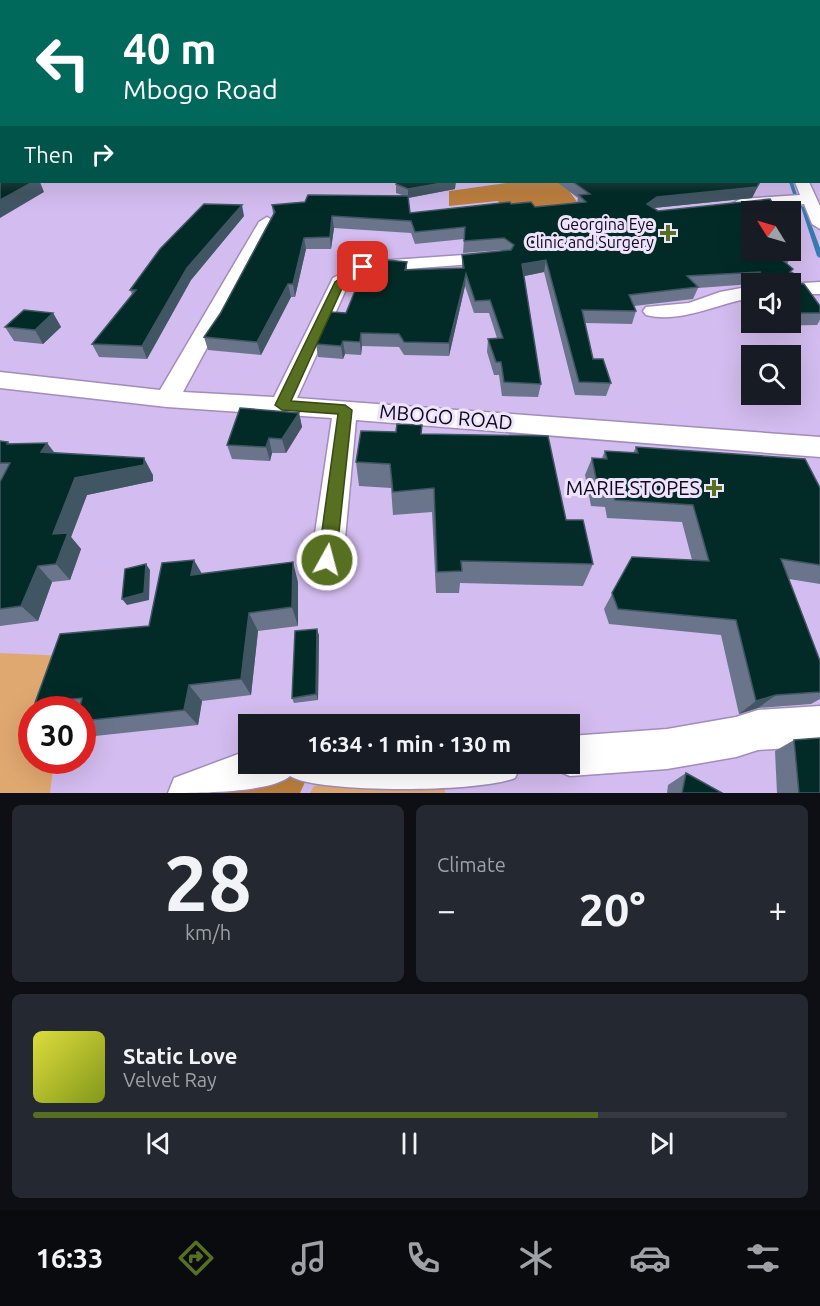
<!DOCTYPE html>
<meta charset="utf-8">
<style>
body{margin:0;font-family:Ubuntu,sans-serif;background:#242831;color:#f1f3f6;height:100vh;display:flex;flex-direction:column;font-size:22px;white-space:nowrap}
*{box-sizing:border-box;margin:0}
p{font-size:20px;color:#9ea1a6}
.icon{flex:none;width:33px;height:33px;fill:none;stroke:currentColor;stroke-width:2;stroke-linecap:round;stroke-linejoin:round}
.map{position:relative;height:793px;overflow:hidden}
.side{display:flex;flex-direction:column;gap:12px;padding:12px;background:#0d0f14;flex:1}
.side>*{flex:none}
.top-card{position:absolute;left:0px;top:0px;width:820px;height:183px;box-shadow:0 6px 24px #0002;background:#00695c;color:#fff;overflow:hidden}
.needle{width:39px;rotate:307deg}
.fabs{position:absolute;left:741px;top:201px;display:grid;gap:12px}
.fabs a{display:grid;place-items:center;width:60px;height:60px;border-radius:0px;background:#171b24;box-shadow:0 6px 24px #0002;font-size:30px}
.speed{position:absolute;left:18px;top:696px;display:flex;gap:12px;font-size:30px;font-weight:700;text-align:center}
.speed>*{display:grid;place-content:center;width:78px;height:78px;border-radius:50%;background:#171b24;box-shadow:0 6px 24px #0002;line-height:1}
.speed .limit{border:9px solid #d22;background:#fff;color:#111}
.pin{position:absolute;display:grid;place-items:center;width:51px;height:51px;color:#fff;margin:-26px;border-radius:12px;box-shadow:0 3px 9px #0006}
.me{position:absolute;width:66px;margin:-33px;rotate:7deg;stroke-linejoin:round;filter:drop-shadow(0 0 4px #0008)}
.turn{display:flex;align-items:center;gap:21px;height:126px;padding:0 24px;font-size:27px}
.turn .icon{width:78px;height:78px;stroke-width:2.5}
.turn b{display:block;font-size:42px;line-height:51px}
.then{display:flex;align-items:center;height:57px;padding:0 24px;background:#0003;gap:12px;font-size:22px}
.big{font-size:45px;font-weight:600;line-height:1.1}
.side .widget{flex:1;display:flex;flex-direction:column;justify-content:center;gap:9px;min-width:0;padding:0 21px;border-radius:9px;background:#242831}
.side .dial{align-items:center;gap:0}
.dial b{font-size:78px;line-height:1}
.song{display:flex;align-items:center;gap:18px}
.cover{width:72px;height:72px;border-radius:9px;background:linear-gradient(135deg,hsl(60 70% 55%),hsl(70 70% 35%))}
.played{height:6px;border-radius:3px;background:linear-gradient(90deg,#576f20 75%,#363941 75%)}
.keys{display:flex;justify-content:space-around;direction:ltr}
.heat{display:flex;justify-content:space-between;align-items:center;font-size:33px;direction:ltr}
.side .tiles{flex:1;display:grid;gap:12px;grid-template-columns:1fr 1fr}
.widget:last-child{grid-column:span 2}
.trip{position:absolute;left:238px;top:714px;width:342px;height:60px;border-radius:0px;background:#171b24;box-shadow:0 6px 24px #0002;font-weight:600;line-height:60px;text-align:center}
.tab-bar{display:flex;height:96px;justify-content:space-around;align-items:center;background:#090b0e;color:#9ea1a6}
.tab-bar .icon{width:42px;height:42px}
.tab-bar .on{color:#576f20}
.tab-bar b{font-size:27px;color:#f1f3f6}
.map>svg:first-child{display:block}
.green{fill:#e0a871}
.forest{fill:#bc7f3e}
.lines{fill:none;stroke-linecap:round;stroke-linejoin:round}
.stream{fill:#367db3;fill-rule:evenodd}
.minor-casing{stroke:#a28cbc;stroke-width:3}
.minor{fill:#fff;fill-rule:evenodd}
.wall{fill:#6a748b}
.shaded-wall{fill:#415663}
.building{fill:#022b27;stroke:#415663;stroke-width:1.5}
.route{fill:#576f20;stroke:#394815;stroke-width:1.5}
.poi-dot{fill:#576f20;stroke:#eee3fd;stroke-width:2}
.labels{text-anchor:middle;stroke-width:6;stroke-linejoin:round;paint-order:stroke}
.far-poi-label{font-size:16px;fill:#0f0718;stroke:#eee3fd;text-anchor:end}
.street-label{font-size:20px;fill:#0f0718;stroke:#eee3fd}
.poi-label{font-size:20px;fill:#0f0718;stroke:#eee3fd;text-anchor:end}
</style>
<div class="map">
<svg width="820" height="793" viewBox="0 0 820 793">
<rect width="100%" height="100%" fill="#d3bcef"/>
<!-- green -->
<path class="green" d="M0,653L66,656L60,709L32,710V760L54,761L50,793H0Z
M444,778L445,793H310L314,786Z"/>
<!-- forest -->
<path class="forest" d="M513,182H597L603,186L570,192L593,224L506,214L498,201L449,206V191Z
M290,764L306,780L300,793H208Z"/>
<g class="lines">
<!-- stream -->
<path class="stream" d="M789,182H793L798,198L794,197Z
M801,206L805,207L820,248V258L817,256L801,207Z"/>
<defs>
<path id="minor" d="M795,182H809L820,206V229L812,224L804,204L740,209L732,204L740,199L800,195Z
M267,217L275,222L183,392L274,397L333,278L363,262L493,253L502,258L499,262L367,272L348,285L297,398L820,437V457L356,420L343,560L338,570L327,574L316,570L311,560L332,418L167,407L0,388V372L160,390L259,222Z
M820,282V294H790V284H785Z
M752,286V298C717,303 682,324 646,315L643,311L646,307L689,303L720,292Z
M820,706V746L758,750L736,757L667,769L570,776L556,770L553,764H570V736L667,729L736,717L758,710Z
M249,750V764H521L515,778C479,793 315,793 290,776C271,793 196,793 168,793L174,778Z"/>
</defs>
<!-- minor casing -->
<use href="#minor" class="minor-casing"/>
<!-- minor -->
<use href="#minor" class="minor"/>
</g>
<!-- wall -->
<path class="wall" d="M819,82H820V176H819Z
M557,182H760L752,198L653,208L658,211L770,199L776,208L774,212H752L794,251L787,264L796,283L820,306V320L817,325L764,326L761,322H790V284H752L698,288L693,299L634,306L636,311L632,324L585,323L593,359L611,383L606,396L575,395L544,272L524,276L541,384L538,397L502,396L499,375H494L487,352L488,339L497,338L489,313H474L465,286L449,356L404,355L399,347L362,346L361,355L345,354L343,359L318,357L316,344L346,313L384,266L407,262V270L462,268V255L503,251L502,250L463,253L464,239L415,244L411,233L334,228L331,249H306L295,297H291L261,355L208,350L204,337L220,314L273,214L272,205L402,195L396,193V184L455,189L408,198L410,213L511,204L535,207L577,203L578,198Z
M244,216L191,280L147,359L99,357L92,344L132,294L130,290Z
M752,290V309L746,301Z
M53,313L61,327L43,344L14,341L5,327Z
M299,413L302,427L286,453H272L270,461L232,459L227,445Z
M422,434L566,520L593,564L583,586L460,583L459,593H436L432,512L393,515L391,488L359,486L356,462Z
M0,441L8,442L10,444L47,443L55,453L153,475V481L87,495L71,537L81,549L70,580L52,582L38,621L0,626Z
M636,447L820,488V584L789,579L820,661V699L811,704L758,708L739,714L721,635L609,624L604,609L632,557L692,560L682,522L607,518L605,507L591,506L585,475L592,458H602L605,451L633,453Z
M201,573L298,582V626L258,631L251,695L202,701L198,725L95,736L82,727V710H44L35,703L149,626Z
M319,635L318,700L294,703L292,698Z
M794,740L820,793H777L775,751Z
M686,773L722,793H667L668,785Z"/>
<!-- shaded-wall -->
<path class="shaded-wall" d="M2,106V116L0,117V107Z
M23,182H41H40L44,192L0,218V200Z
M448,182H456L455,189L408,198V189Z
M760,182L752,198L654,208L647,204L657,197Z
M242,205L244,216L191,280L147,359L142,346L187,268Z
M332,216L334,228L331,249L330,237Z
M304,238L306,249L295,297L293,284Z
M546,260L544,272L520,277L522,264Z
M466,274L465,286L449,356V343Z
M288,284L291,297L261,355L257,342Z
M53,313L61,327L43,344L35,330Z
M361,333L362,346L361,355L360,342Z
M343,341L345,354L343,359L341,346Z
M299,413L302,427L286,453L282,439Z
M269,438L272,453L270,461L266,447Z
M47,443L59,460L41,452Z
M144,458L153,475V481L87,495L71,537L81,549L70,580L56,564L53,534L75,478Z
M194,560L205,579L191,575Z
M293,562L298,582V626L292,607Z
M146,564L150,570L149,600L127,605L122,599Z
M38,566L52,582L38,621L21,606Z
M249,613L258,631L251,695L241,679Z
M317,629L319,635L318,700L316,694Z
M189,685L202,701L198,725L184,710Z
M776,695L758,708L739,714L756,701Z"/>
<!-- building -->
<path class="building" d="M0,82H2V106L0,107Z
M819,82H820V164L819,163Z
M0,173H2V182H33L0,200Z
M397,182H448L408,189L396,184Z
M573,182H760L757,187L657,197L647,204L658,211L770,199L776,208L769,207L771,212H752V250H790V246L794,251H782L790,259H781L793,269L790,272L795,274L796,283L804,284L820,306V313H790V284H760V272L687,276L698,287L629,295L636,311L582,310L593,359H603L611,383L579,382L546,260L522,264L541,384L504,382L501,362H496L488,339L503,338L490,300L475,301L466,274L449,343L404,342L399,334L361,333L360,342L343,341L341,346L316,344L331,312L346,313L366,264L384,266L387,260L407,262L405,270L464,268L462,255L511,250L514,245L504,238L464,241L465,227L415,232L411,221L332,216L330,237L304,238L293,284H288L257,342L204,337L220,314L275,212L272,205L305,202L308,195L408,196L410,213L510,202L511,204L531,202L535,207L586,202L579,195L590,194Z
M204,204L242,205L187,268L142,346L92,344L136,290H130L160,249Z
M24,310L53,313L35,330L5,327Z
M240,408L299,413L282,439L269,438L266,447L227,445Z
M397,424L422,425L421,434L548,436L566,520H583L593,564L461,561L462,571L437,572L434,488L393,492L390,464L356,462L361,431L396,432Z
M0,441L8,442L7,444L47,443L41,452L144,458V465L75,478L53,534L68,533L56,564L38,566L21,606L0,609V482L10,463H0Z
M636,447L805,459L820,488V565L781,559L820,661V692L776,695L756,701L736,620L618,609L612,593L632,557L709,561L693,505L615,500L612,490L598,489L592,458L607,459L605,451L638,453Z
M194,560L191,575L293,562L292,607L249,613L241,679L189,685L184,710L82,721V710H79L82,698L35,703L60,634L149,626L162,563Z
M146,564L144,593L122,599L125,569Z
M317,629L316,694L292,698L295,631Z
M820,738V793H799L794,740Z
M686,773L722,793H682Z"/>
<!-- sky -->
<linearGradient id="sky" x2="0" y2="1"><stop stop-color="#619ed3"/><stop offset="0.42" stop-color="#ebe1f8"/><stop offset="1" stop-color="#ebe1f8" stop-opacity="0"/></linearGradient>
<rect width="820" height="193" fill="url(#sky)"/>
<!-- route -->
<path class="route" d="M359,265L368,267L344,284L291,401L345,405L352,410L336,560L333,566L327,568L321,566L318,560L338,414L282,410L275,405L335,282Z"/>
<!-- markers -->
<g class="poi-dot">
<path d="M665 224h6v6h6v6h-6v6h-6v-6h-6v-6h6z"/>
<path d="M711 479h6v6h6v6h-6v6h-6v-6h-6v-6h6z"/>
</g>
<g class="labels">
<!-- far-poi labels -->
<g class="far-poi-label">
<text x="654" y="230">Georgina Eye<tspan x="654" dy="18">Clinic and Surgery</tspan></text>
</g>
<!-- street labels -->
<g class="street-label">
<text transform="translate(446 417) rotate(5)" y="7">MBOGO ROAD</text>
</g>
<!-- poi labels -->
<g class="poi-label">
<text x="700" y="495">MARIE STOPES</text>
</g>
</g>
</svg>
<div class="fabs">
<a><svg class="needle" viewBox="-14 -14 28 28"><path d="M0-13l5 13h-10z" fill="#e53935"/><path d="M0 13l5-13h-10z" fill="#9ea1a6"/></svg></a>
<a><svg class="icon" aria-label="sound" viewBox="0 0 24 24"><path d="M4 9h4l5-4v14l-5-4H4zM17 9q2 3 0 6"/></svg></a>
<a><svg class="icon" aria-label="search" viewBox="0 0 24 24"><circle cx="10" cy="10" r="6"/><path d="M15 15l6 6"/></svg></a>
</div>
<div class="speed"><div class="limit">30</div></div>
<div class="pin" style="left:363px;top:267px;background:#d93025"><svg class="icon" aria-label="arrive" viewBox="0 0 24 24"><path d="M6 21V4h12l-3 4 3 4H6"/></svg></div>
<svg class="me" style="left:327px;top:560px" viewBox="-20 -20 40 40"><circle r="17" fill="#576f20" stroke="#fff" stroke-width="3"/><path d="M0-11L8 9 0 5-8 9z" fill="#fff"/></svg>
<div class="trip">16:34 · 1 min · 130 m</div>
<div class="top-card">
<div class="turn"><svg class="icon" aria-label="left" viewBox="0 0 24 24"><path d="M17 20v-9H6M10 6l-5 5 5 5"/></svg><div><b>40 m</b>Mbogo Road</div></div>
<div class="then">Then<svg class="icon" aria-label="right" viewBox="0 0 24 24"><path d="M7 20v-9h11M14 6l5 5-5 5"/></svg></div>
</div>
</div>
<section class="side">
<div class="tiles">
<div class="widget dial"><b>28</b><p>km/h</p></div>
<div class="widget"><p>Climate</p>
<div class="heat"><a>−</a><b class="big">20°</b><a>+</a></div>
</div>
<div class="widget">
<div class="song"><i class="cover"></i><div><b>Static Love</b><p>Velvet Ray</p></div></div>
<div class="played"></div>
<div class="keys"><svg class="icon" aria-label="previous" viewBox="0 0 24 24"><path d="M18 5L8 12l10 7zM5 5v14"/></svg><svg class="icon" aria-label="pause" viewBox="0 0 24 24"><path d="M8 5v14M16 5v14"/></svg><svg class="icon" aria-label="next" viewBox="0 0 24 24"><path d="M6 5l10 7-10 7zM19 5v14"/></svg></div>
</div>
</div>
</section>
<nav class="tab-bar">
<b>16:33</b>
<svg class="icon on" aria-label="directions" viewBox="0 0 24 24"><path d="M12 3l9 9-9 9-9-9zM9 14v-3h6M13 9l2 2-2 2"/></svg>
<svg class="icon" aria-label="music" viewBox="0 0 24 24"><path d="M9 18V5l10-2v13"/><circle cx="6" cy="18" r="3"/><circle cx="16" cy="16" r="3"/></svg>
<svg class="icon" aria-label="phone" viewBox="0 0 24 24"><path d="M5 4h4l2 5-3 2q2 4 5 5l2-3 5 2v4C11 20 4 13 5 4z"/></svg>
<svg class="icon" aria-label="climate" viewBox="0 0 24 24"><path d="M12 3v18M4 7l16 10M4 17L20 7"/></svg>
<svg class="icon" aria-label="car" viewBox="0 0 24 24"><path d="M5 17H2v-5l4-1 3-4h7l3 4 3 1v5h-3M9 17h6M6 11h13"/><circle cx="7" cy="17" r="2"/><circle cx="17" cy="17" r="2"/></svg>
<svg class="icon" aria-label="filters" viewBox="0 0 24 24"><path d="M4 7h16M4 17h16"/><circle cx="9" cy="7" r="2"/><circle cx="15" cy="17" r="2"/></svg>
</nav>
